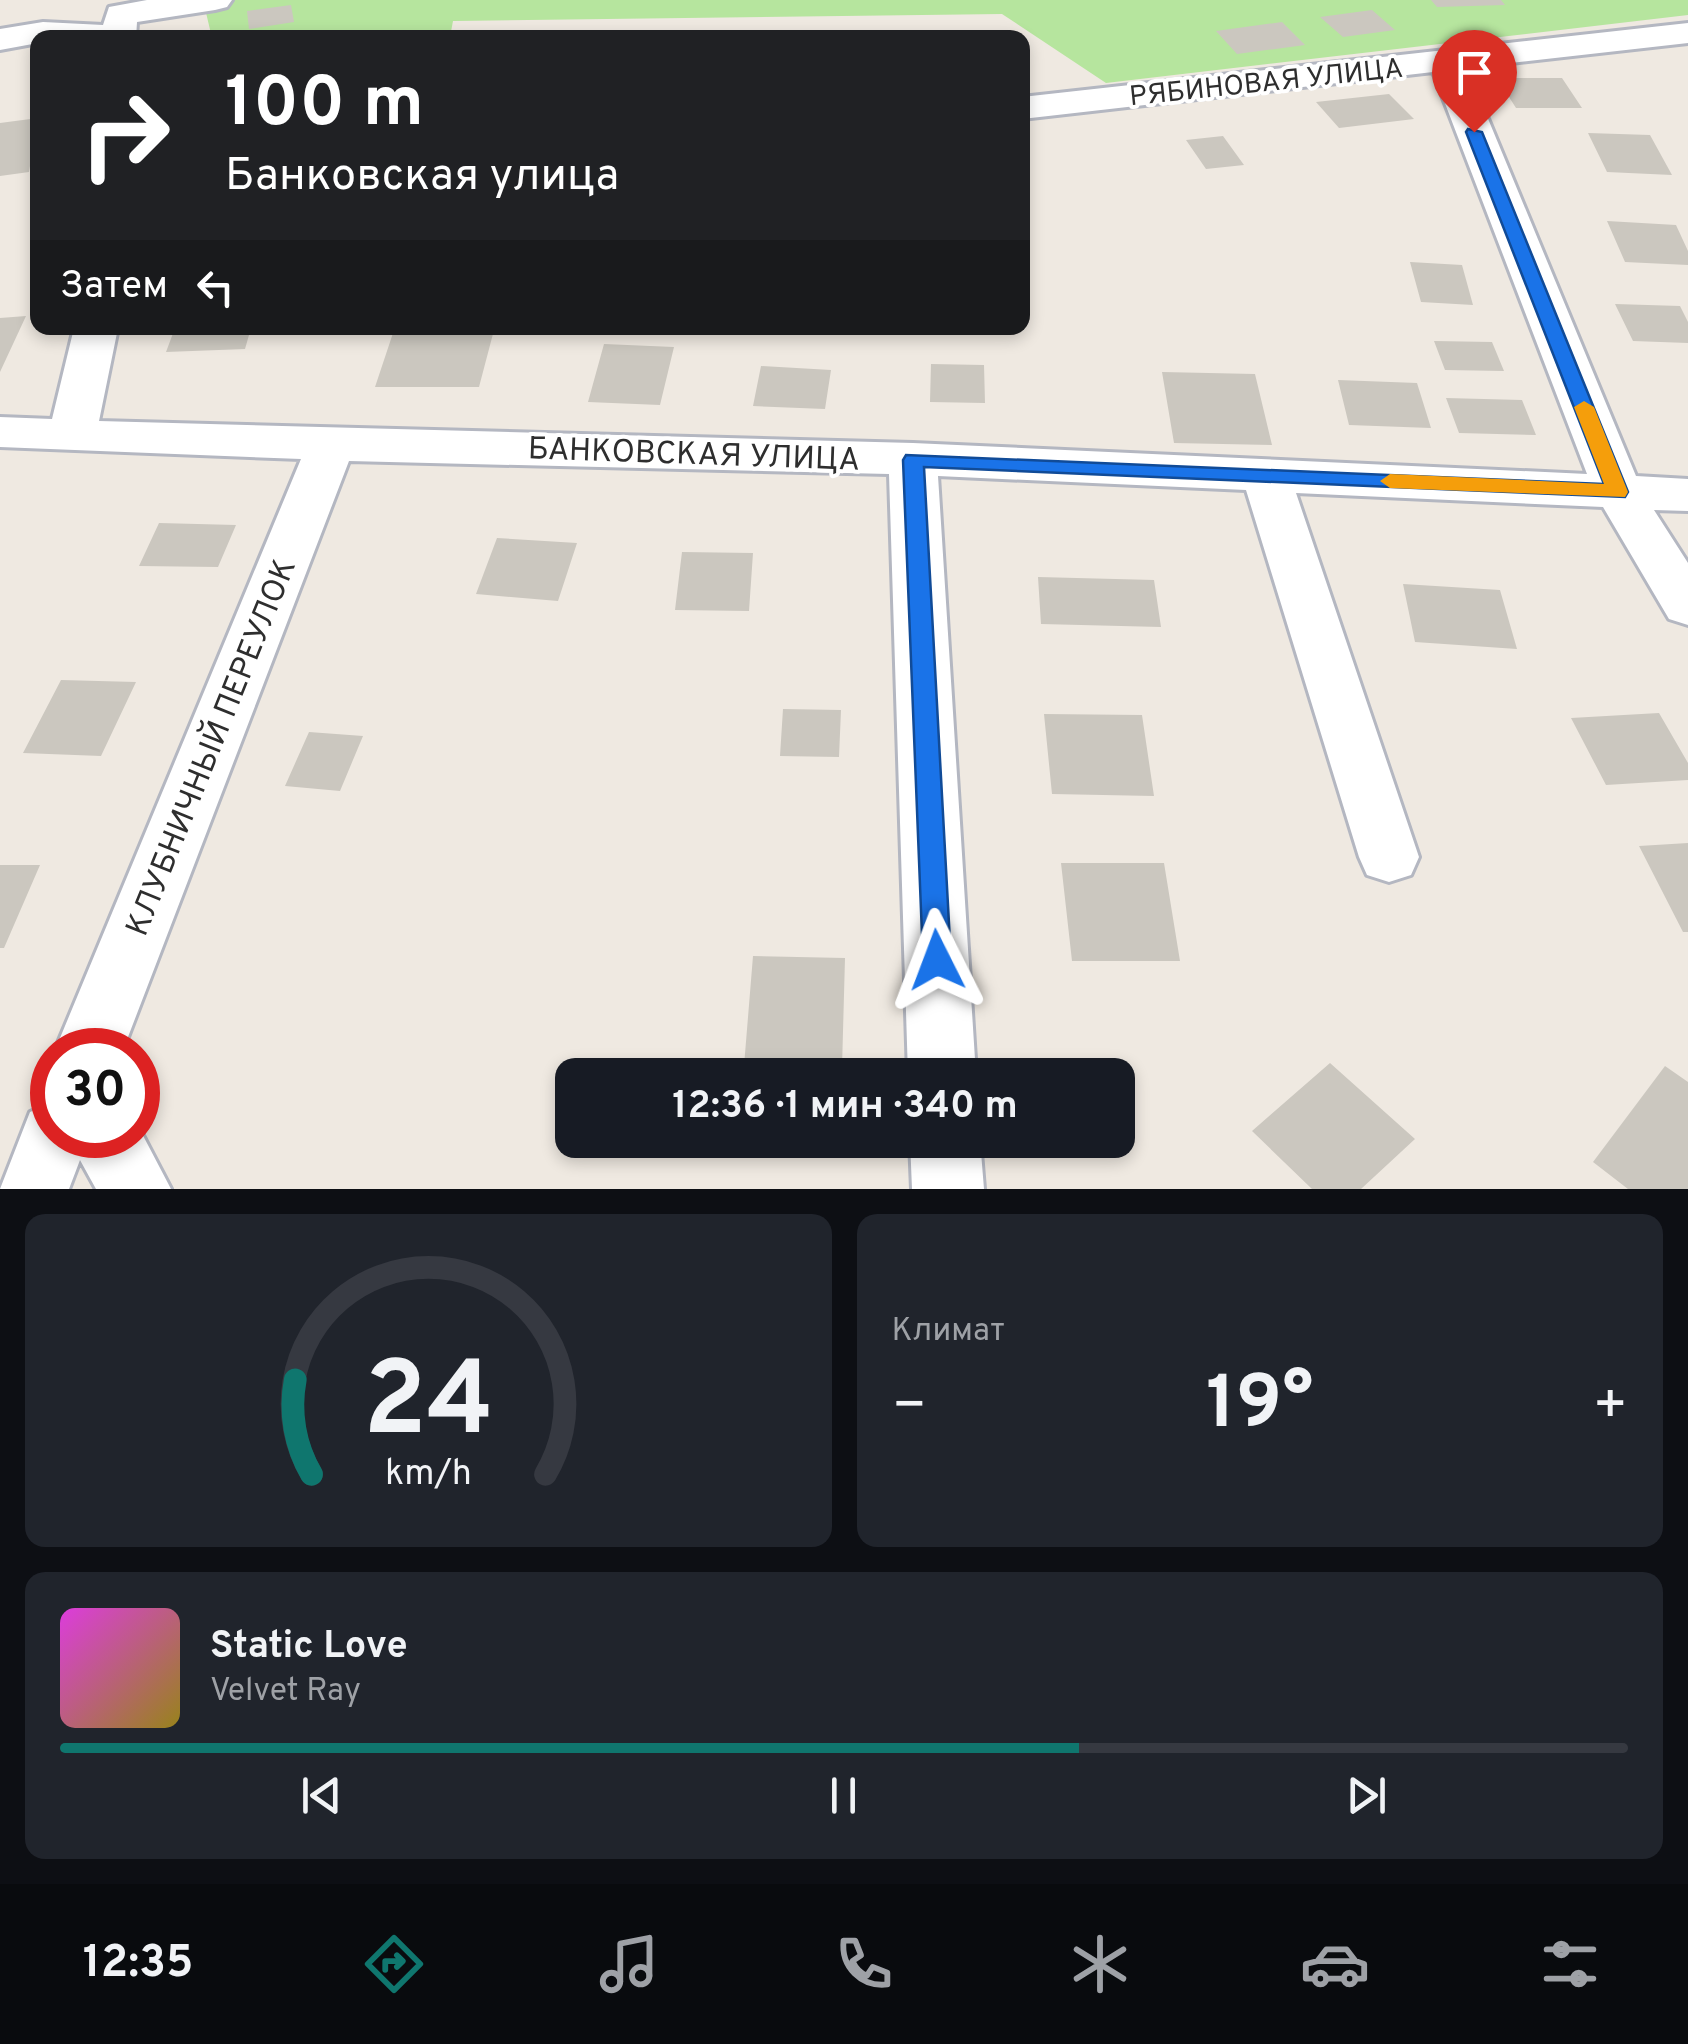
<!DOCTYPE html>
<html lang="ru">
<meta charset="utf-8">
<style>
body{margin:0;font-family:Overpass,sans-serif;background:#20242c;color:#f1f3f6;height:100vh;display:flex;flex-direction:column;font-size:38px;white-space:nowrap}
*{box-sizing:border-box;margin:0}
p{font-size:32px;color:#9ea1a6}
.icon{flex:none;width:55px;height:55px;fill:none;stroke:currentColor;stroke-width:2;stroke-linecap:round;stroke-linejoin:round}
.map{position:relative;height:1189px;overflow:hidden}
.sheet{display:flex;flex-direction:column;gap:25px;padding:25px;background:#0d0f14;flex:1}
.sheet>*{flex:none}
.top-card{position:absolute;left:30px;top:30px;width:1000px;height:305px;border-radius:20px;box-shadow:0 5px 15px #0003;background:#202124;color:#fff;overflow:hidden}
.speed{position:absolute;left:30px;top:1028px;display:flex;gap:20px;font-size:50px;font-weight:700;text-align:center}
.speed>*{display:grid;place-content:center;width:130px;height:130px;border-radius:50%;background:#171b24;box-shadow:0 5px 15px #0003;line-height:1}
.speed .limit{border:15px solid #d22;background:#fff;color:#111}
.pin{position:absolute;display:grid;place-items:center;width:85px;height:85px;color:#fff;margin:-102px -42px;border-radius:50% 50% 50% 0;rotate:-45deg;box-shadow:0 0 10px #0007}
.pin .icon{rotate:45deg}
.me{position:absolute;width:110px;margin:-55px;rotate:357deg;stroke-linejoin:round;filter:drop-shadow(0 0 8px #0008)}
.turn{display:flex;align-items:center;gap:35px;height:210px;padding:0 30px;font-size:45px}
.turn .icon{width:130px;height:130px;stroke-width:2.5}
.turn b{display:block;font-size:70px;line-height:85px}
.then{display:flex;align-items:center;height:95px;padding:0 30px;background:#0003;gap:20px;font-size:38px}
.big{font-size:75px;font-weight:700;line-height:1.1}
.sheet .widget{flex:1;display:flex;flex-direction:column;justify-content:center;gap:15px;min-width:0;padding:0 35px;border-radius:20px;background:#20242c}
.sheet .dial{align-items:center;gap:0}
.dial svg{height:260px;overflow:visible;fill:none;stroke:#363941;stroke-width:7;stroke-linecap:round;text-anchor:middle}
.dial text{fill:#f1f3f6;stroke:none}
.song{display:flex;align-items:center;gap:30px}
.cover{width:120px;height:120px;border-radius:15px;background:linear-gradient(135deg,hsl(300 70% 55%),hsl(50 70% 35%))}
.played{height:10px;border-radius:5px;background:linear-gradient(90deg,#0f766e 65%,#363941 65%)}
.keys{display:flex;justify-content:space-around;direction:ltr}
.heat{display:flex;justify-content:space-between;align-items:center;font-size:55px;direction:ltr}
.sheet .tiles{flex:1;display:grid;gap:25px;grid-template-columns:1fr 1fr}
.widget:last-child{grid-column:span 2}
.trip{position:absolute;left:555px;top:1058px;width:580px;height:100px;border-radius:20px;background:#171b24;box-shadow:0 5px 15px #0003;font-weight:700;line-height:100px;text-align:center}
.tabs{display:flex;height:160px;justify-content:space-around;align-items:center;background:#090b0e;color:#9ea1a6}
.tabs .icon{width:70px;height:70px}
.tabs .active{color:#0f766e}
.tabs b{font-size:45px;color:#f1f3f6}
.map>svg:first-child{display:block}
.green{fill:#b6e59e}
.building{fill:#cbc7bf}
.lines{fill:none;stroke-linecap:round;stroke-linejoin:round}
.minor-casing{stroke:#b4b7c1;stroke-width:6}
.minor{fill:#fff;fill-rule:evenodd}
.route{fill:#1a73e8;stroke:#114b97;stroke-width:2.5}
.slow{fill:#f59e0b}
.labels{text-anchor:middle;stroke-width:8;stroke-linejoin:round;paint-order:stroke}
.far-street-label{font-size:28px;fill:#2e2e2e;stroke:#fff}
.street-label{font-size:32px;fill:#2e2e2e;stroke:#fff}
</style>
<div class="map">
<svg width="1688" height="1189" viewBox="0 0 1688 1189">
<rect width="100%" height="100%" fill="#efe9e1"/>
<!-- green -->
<path class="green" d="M203,0H1688V15L1106,83L1002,14L453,21L450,37L212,38Z"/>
<!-- building -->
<path class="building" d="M1431,0H1501L1505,5L1437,7Z
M291,5L294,22L249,29L247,11Z
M1372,10L1395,30L1343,37L1320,17Z
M1282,22L1305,45L1237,54L1216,31Z
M1497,78H1562L1582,108H1516Z
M1389,94L1414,119L1339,128L1316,102Z
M38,118L29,172L0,176V123Z
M1588,133L1650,135L1672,175L1607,172Z
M1223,136L1244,165L1206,169L1186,140Z
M1607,221L1676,225L1688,251V265L1625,262Z
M1410,262L1462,265L1473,305L1421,302Z
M1615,304L1680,306L1688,322V343L1633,341Z
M26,316L0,372V318Z
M175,328H251L245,349L166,352Z
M394,330H494L479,387H375Z
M1434,341L1492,342L1504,371L1445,370Z
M604,344L674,347L660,405L588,402Z
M931,364L984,365L985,403L930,402Z
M761,366L831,370L825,409L753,406Z
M1162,372L1255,374L1272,445L1174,443Z
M1338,380L1417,383L1431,428L1349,425Z
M1446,398L1522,400L1536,435L1459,433Z
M159,523L236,525L218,567L139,566Z
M497,538L577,543L558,601L476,594Z
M682,552L753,553L749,611L675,610Z
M1038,577L1154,580L1161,627L1041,624Z
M1403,584L1500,590L1517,649L1415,642Z
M61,680L136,682L101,756L23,753Z
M783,709L841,710L839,757L780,756Z
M1659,713L1688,763V780L1606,785L1571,718Z
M1044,714L1142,715L1154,796L1052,794Z
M309,732L363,736L340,791L285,786Z
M1688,843V932H1683L1639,846Z
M1061,863H1164L1180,961H1072Z
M0,865H40L4,948H0Z
M753,956L845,958L842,1068L744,1066Z
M1330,1063L1415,1139L1361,1189H1312L1252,1131Z
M1665,1066L1688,1082V1189H1628L1593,1162Z"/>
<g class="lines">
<defs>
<path id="minor" d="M147,0H232L227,7L215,10L137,22L136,38H38V43L0,50V29L43,22L103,25L109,7Z
M1688,23V43L1467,68L1636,476L1688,479V511L1654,510L1688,563V625L1669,619L1603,507L1296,493L1419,857L1411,875L1389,882L1367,875L1359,857L1246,490L938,476L976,1075H908L889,474L349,461L123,1050H55L301,459L0,447V417L52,419L74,328H118L99,421L913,443L1587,474L1433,72L1022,119V97Z
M52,1103V1135H138V1126L171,1189H96L80,1160L69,1189H0L30,1112Z
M910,1140H980L984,1189H912Z"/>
</defs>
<!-- minor casing -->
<use href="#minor" class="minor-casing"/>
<!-- minor -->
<use href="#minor" class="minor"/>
</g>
<!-- route -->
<path class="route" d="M1468,129L1482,132L1628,492L1625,497L924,467L951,960L947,968L937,972L927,968L923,960L903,460L906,455L1604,484L1466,132Z"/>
<!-- slow -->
<path class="slow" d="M1584,401L1594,407L1628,492L1625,497L1390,488L1380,481L1390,474L1604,484L1574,407Z"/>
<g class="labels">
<!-- far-street labels -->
<g class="far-street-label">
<text transform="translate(1266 81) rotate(-6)" y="10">РЯБИНОВАЯ УЛИЦА</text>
</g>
<!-- street labels -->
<g class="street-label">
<text transform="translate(694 453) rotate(2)" y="11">БАНКОВСКАЯ УЛИЦА</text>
<text transform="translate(210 747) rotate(-68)" y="11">КЛУБНИЧНЫЙ ПЕРЕУЛОК</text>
</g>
</g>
</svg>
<div class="speed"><div class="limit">30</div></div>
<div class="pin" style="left:1474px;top:132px;background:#d93025"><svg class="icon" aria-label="arrive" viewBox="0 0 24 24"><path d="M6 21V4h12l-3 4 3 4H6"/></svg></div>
<svg class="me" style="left:937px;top:960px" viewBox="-20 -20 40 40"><path d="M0-17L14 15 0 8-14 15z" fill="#1a73e8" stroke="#fff" stroke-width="4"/></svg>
<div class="trip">12:36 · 1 мин · 340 m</div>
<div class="top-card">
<div class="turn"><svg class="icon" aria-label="right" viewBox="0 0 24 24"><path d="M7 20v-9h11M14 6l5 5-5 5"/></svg><div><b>100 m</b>Банковская улица</div></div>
<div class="then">Затем<svg class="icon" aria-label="left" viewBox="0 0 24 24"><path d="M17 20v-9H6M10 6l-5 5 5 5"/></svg></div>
</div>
</div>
<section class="sheet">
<div class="tiles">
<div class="widget dial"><svg viewBox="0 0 100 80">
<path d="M14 69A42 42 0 1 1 86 69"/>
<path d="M14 69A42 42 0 0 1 9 40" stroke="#0f766e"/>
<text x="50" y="56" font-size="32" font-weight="700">24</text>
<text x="50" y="72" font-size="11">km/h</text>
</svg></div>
<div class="widget"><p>Климат</p>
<div class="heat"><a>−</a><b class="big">19°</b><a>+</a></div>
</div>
<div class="widget">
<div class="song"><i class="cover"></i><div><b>Static Love</b><p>Velvet Ray</p></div></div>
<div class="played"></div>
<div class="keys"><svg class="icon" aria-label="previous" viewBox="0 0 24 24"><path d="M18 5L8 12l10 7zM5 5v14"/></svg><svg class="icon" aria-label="pause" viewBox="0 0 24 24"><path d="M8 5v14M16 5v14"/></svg><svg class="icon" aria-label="next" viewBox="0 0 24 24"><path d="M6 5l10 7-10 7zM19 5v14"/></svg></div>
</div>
</div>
</section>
<nav class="tabs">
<b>12:35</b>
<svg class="icon active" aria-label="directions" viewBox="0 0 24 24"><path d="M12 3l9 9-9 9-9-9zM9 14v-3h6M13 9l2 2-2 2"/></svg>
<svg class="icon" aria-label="music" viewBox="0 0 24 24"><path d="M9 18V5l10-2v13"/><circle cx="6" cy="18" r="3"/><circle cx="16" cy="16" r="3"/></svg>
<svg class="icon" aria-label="phone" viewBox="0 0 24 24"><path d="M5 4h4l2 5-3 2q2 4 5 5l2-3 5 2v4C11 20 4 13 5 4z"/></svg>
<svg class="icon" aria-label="climate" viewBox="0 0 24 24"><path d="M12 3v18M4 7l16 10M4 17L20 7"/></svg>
<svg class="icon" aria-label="car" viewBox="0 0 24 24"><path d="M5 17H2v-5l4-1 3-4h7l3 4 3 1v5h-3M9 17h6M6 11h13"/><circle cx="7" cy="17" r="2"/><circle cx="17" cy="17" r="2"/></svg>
<svg class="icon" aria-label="filters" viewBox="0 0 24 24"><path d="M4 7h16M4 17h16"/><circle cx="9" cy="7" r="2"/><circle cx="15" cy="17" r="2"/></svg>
</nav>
